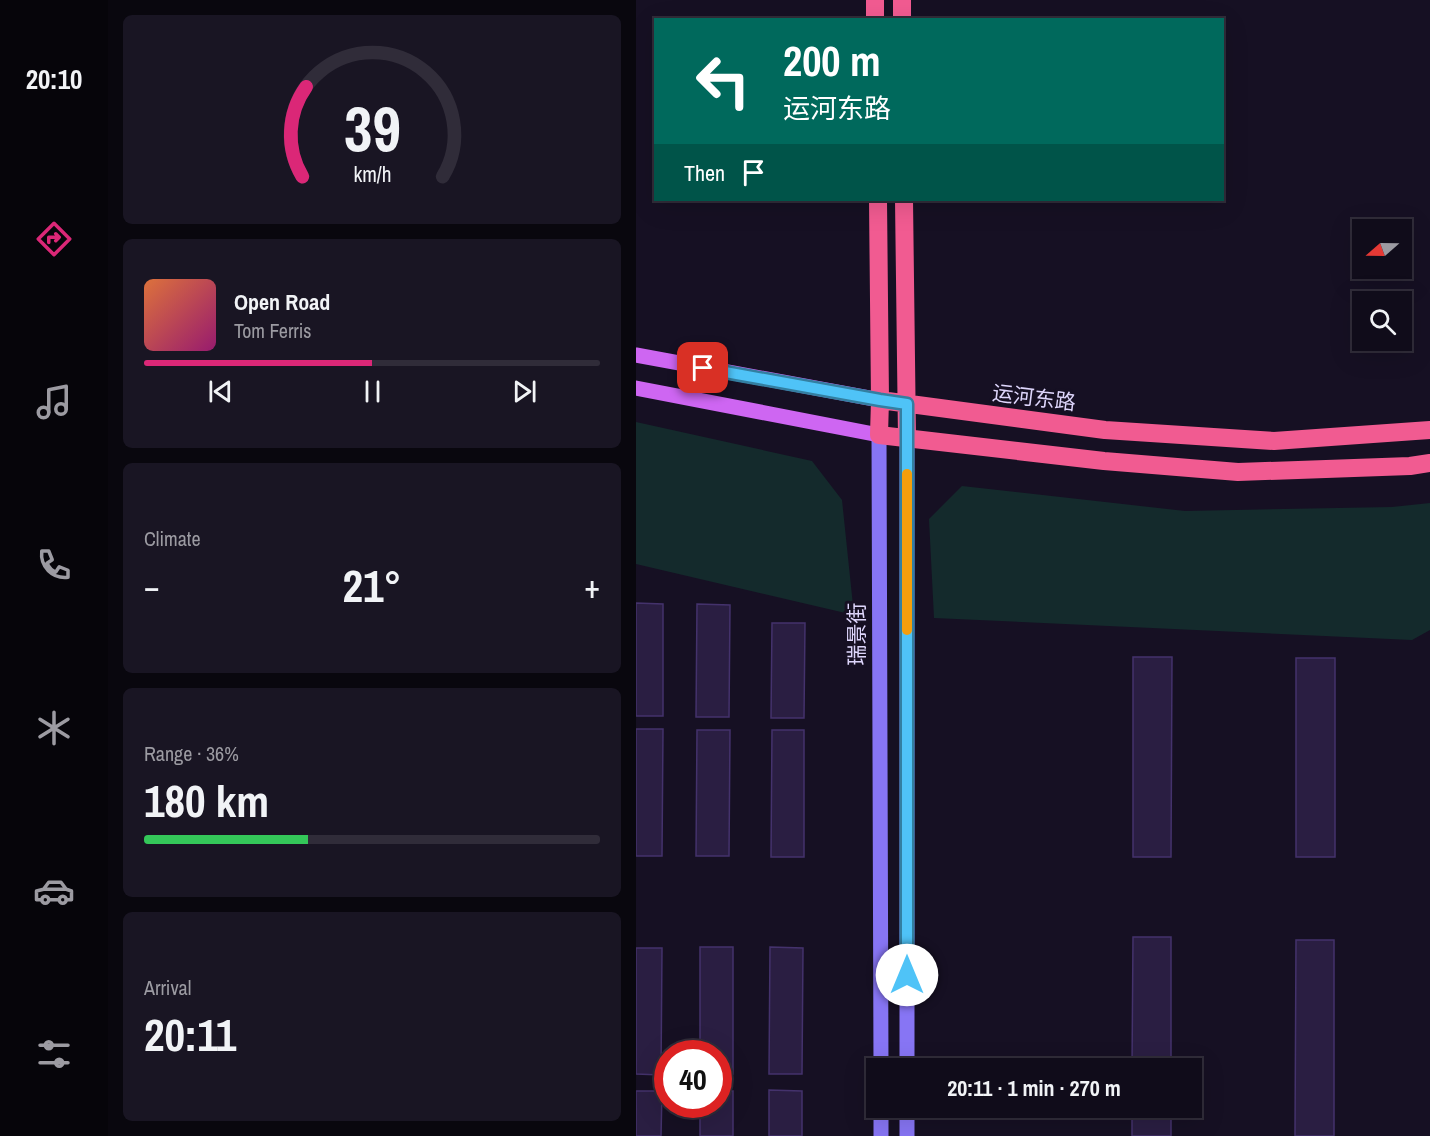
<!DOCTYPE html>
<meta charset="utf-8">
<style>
body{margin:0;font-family:"Archivo Narrow","Noto Sans SC",sans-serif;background:#191523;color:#f1f3f6;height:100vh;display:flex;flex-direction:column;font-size:22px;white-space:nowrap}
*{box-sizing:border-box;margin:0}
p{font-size:20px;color:#9c9ba2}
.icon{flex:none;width:33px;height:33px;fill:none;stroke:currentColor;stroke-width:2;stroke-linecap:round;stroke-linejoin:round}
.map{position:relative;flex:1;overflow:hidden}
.drawer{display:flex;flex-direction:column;gap:15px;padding:15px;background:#09070e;width:528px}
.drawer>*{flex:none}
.banner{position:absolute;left:18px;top:18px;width:570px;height:183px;border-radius:0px;box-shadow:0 6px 24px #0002,0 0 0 2px #302c39;background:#00695c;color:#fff;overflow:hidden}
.needle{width:39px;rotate:250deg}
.controls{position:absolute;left:716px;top:219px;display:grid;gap:12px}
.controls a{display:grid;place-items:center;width:60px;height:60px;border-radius:0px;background:#100c1a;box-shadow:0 6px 24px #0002,0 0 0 2px #302c39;font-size:30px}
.speed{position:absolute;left:18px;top:1040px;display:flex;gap:12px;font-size:30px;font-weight:700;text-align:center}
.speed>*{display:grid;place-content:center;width:78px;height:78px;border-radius:50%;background:#100c1a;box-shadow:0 6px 24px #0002,0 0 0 2px #302c39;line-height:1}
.speed .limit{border:9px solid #d22;background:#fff;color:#111}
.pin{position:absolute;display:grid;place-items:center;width:51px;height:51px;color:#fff;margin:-26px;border-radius:12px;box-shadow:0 3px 9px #0006}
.me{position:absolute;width:66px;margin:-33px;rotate:0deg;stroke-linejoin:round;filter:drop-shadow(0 0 4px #0008)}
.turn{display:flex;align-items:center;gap:21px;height:126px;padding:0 30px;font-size:27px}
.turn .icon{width:78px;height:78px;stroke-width:2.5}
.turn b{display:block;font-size:42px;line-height:51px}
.then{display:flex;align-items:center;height:57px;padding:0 30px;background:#0003;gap:12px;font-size:22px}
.big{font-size:45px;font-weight:700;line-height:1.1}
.drawer .tile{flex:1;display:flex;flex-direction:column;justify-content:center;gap:9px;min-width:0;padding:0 21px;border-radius:9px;background:#191523}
.drawer .dial{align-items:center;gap:0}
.dial svg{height:156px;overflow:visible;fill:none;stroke:#302c39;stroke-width:7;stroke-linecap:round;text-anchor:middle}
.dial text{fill:#f1f3f6;stroke:none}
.song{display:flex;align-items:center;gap:18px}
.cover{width:72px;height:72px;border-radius:9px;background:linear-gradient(135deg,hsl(20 70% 55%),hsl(320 70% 35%))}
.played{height:6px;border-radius:3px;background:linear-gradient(90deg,#db2777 50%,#302c39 50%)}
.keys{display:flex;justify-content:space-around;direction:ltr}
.heat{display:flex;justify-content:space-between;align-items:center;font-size:33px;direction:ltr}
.charge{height:9px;border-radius:4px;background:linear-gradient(90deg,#34c759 36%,#302c39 0)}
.trip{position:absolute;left:230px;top:1058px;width:336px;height:60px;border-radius:0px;background:#100c1a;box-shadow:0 6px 24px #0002,0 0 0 2px #302c39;font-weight:700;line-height:60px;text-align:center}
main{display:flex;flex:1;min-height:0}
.tabs{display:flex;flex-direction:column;width:108px;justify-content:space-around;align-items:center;background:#06050a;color:#9c9ba2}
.tabs .icon{width:42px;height:42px}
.tabs .active{color:#db2777}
.tabs b{font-size:27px;color:#f1f3f6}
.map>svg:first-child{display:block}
.green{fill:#142a2c}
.building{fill:#2a1e42;stroke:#44326c;stroke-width:1.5}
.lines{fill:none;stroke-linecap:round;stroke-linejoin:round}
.secondary{stroke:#8775f4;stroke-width:15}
.primary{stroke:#ce66f2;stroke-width:15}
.highway{stroke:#f15b91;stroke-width:18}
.route-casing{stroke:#337fa1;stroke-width:15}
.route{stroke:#4fc3f7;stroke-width:10}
.slow{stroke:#f59e0b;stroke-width:10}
.labels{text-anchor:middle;stroke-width:6;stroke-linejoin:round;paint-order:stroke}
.street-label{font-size:21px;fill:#ded6fc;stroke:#161023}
</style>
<main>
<nav class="tabs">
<b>20:10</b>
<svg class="icon active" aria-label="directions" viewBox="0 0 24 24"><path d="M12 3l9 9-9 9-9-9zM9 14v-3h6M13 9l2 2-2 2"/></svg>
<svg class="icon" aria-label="music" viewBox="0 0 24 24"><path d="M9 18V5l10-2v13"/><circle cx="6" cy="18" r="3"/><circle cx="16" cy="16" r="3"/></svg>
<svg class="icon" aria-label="phone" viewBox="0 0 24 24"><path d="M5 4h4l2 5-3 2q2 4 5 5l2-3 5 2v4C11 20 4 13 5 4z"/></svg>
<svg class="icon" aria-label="climate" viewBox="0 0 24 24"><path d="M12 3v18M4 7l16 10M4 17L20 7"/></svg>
<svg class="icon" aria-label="car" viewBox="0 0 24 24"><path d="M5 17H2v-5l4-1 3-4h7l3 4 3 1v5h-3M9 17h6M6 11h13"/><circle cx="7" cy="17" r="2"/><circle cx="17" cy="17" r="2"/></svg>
<svg class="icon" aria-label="filters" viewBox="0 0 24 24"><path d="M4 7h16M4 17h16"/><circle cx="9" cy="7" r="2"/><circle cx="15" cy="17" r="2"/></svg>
</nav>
<section class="drawer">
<div class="tile dial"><svg viewBox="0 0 100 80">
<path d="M14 69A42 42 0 1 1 86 69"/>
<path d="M14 69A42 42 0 0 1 16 23" stroke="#db2777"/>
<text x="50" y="56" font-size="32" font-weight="700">39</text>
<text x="50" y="72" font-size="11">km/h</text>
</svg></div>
<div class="tile">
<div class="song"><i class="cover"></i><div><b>Open Road</b><p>Tom Ferris</p></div></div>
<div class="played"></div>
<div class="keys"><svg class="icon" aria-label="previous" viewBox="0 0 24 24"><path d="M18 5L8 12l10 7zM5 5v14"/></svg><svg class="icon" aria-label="pause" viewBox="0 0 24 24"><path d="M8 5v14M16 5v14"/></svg><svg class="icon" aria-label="next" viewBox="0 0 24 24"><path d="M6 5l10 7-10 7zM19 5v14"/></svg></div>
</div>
<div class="tile"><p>Climate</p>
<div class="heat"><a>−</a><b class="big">21°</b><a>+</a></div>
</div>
<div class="tile"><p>Range · 36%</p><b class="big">180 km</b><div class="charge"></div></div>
<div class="tile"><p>Arrival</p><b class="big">20:11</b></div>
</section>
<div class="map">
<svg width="794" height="1136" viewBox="0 0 794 1136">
<rect width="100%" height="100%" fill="#161023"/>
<!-- green -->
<path class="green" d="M0,422L176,461L206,500L218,615L0,564Z
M326,486L549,511L756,507L794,503V630L776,640L298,618L293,519Z"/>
<!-- building -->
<path class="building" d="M0,603L27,604V716H0Z
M61,604L94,605L93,717H60Z
M136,623H169L168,718H135Z
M497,657H536L535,857H497Z
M660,658H699V857H660Z
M0,729H27L26,856H0Z
M61,730H94L93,856H60Z
M136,730H168V857H135Z
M497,937H535V1068H496Z
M660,940H698V1136H659Z
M64,947H97V1074H82V1053H64Z
M134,947L167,948L166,1074H133Z
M0,948H26L25,1075L0,1074Z
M133,1090L166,1091V1136H133Z
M0,1091H26L25,1136H0Z
M82,1091H97V1136H64V1104H82Z
M496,1107H535V1136H496Z"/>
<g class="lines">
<!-- secondary -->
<path class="secondary" d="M243,435L245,1068
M271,438V1068
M245,1107V1136
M271,1107V1136"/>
<!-- primary -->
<path class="primary" d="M0,355L244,400
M0,388L243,435"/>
<!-- highway -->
<path class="highway" d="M239,0V20
M266,0V20
M242,200L244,400L243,435L468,461L602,472L774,466L794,463
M268,200L271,438
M244,400L469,430L638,441L794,430"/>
</g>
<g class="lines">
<defs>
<path id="route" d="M67,368L244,400L271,404V975"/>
</defs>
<!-- route casing -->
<use href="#route" class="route-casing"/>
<!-- route -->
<use href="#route" class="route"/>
<!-- slow -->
<path class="slow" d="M271,474V630"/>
</g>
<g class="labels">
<!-- street labels -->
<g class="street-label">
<text transform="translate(398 398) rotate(7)" y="7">运河东路</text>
<text transform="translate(221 634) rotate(-90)" y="7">瑞景街</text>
</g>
</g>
</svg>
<div class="controls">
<a><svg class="needle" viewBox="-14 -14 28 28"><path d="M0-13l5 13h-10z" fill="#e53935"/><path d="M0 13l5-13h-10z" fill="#9c9ba2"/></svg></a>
<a><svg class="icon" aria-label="search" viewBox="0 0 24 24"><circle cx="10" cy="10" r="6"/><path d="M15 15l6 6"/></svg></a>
</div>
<div class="speed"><div class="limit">40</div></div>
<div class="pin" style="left:67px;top:368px;background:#d93025"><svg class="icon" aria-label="arrive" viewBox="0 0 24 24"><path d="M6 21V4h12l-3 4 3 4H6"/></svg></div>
<svg class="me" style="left:271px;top:975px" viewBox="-20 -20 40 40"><circle r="19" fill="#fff"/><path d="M0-13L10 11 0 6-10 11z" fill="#4fc3f7"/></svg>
<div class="trip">20:11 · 1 min · 270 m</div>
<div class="banner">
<div class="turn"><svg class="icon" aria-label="left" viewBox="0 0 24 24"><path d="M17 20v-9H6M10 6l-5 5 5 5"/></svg><div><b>200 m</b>运河东路</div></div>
<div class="then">Then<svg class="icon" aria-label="arrive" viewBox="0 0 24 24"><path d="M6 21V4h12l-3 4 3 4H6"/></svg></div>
</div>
</div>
</main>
